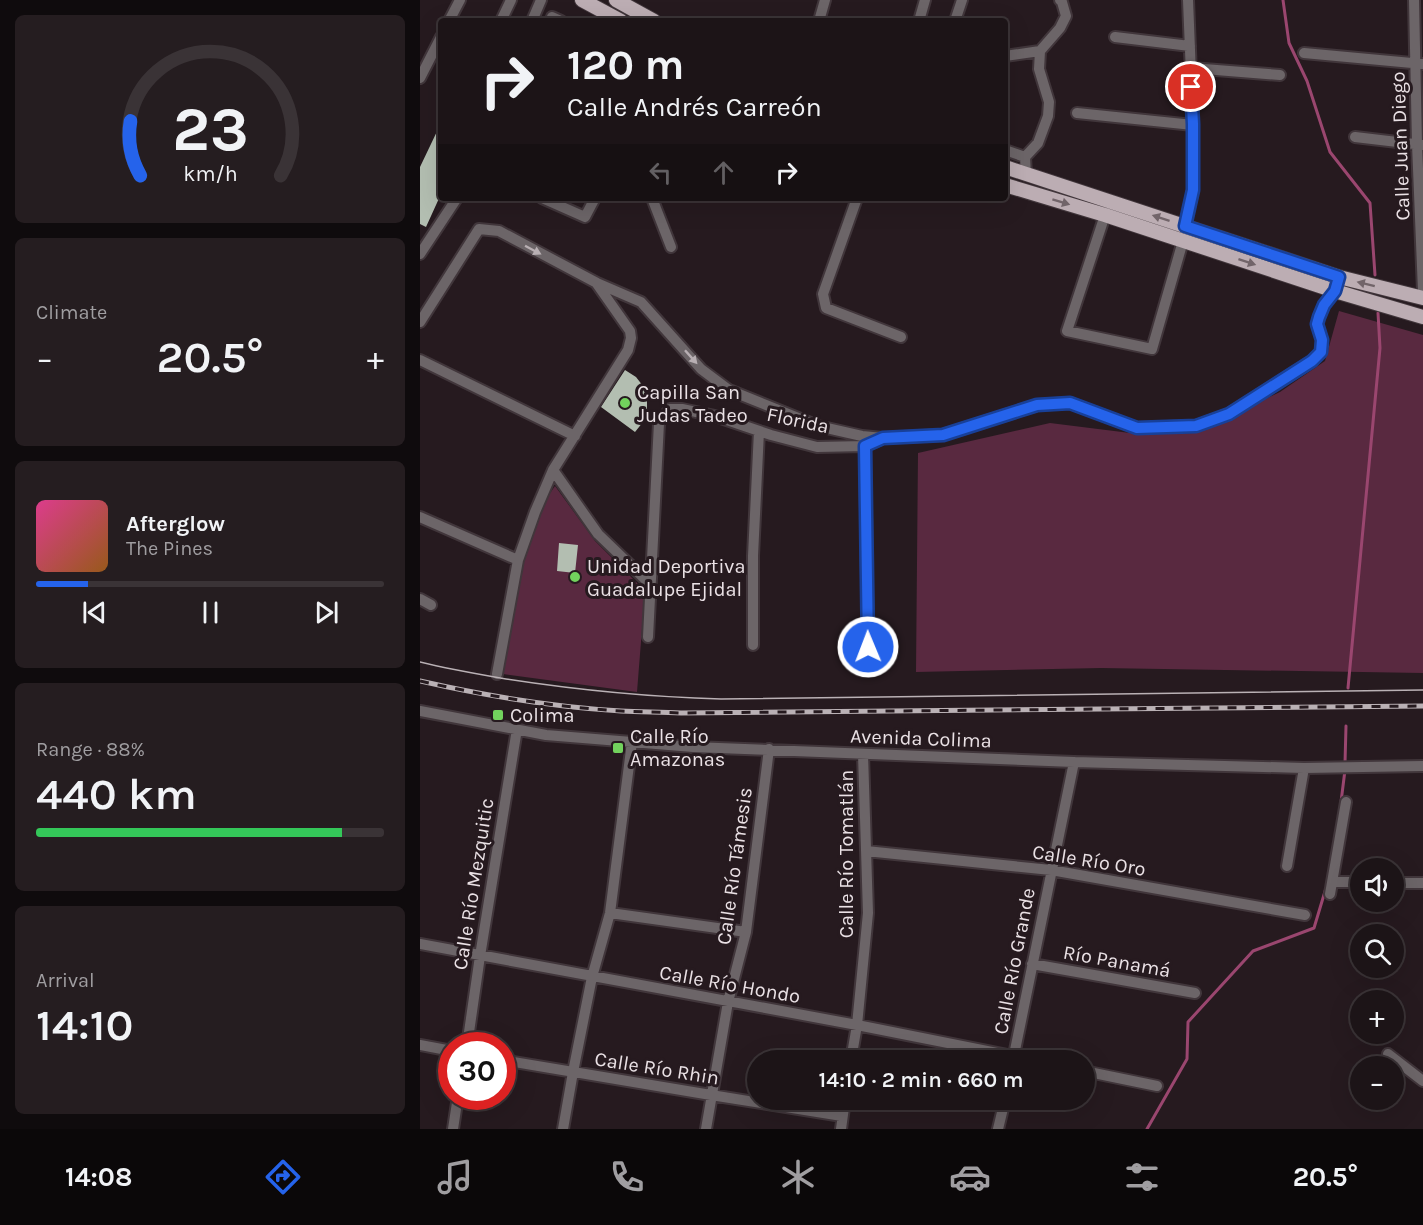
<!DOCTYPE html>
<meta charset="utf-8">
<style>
body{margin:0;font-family:Karla,sans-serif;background:#251d20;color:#f1f3f6;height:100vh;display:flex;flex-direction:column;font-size:22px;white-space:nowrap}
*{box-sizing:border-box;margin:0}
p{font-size:20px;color:#a09ea1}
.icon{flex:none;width:33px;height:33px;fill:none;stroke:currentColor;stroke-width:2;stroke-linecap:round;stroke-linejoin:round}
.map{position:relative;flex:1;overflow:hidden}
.panel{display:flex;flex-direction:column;gap:15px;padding:15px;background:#0f0b0d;width:420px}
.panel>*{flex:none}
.guide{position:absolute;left:18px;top:18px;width:570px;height:183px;border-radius:6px;box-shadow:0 6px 24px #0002,0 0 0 2px #3a3336;background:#1c1417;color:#f1f3f6;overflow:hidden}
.buttons{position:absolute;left:930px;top:858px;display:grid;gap:12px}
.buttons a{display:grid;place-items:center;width:54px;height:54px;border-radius:50%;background:#1c1417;box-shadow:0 6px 24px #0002,0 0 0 2px #3a3336;font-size:30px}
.speed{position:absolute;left:18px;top:1032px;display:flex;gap:12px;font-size:30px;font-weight:700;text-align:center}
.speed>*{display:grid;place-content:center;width:78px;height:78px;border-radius:50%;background:#1c1417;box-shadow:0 6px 24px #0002,0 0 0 2px #3a3336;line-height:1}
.speed .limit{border:9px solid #d22;background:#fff;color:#111}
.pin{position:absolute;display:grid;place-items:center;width:51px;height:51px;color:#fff;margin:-26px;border:3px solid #fff;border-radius:50%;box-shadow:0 2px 6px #0007}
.me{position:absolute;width:66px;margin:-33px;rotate:359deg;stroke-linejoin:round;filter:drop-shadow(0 0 4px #0008)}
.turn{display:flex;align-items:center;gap:21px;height:126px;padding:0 30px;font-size:27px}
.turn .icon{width:78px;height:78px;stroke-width:2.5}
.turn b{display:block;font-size:42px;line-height:51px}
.lanes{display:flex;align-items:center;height:57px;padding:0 30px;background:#0003;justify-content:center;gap:30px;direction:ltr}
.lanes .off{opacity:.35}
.big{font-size:45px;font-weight:600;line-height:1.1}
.panel .card{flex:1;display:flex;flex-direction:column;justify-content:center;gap:9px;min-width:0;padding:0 21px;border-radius:9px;background:#251d20}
.panel .dial{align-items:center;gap:0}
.dial svg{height:156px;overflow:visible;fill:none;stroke:#3a3336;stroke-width:7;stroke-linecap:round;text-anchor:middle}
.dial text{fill:#f1f3f6;stroke:none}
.song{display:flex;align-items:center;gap:18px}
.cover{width:72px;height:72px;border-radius:9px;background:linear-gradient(135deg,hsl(330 70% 55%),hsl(30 70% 35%))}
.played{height:6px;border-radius:3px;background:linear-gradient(90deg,#2563eb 15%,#3a3336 15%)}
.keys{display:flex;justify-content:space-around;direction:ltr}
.heat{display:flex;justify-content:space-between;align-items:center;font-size:33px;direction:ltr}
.charge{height:9px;border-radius:4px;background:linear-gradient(90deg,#34c759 88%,#3a3336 0)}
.trip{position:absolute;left:327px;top:1050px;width:348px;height:60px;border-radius:30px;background:#1c1417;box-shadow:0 6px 24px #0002,0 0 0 2px #3a3336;font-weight:600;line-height:60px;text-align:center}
.tab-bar{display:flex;height:96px;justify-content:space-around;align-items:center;background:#0b0809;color:#a09ea1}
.tab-bar .icon{width:42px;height:42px}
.tab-bar .selected{color:#2563eb}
.tab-bar b{font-size:27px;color:#f1f3f6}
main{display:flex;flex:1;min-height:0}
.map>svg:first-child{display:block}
.green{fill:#592940}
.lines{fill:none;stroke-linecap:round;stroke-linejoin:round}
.stream{stroke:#9a466f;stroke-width:3}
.building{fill:#b3beb1}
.minor-casing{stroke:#41363b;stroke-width:14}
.major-casing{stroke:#41363b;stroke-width:16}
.minor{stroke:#6c6568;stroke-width:10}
.major{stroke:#bcadb3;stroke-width:14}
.tram{stroke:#bab1b5;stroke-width:1.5}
.rail-casing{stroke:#bab1b5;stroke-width:5}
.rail{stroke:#261a1f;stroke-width:3;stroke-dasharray:9;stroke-linecap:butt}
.oneway{fill:#716469}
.oneway2{fill:#b8afb3}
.route-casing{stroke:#184099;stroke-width:15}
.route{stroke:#2563eb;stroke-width:10}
.poi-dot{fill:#72d25d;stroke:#261a1f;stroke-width:2}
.labels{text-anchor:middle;stroke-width:6;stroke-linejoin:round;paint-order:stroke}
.street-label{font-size:20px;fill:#eae1e5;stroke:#261a1f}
.poi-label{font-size:20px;fill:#eae1e5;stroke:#261a1f;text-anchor:start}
</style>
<main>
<section class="panel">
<div class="card dial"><svg viewBox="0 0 100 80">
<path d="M14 69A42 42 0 1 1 86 69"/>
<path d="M14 69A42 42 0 0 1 9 41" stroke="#2563eb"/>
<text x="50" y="56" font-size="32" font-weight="700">23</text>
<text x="50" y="72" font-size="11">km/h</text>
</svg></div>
<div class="card"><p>Climate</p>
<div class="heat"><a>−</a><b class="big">20.5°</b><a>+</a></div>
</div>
<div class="card">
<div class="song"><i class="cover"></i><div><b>Afterglow</b><p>The Pines</p></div></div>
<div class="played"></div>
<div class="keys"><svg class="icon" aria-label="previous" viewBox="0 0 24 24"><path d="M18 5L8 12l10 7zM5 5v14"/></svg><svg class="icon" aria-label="pause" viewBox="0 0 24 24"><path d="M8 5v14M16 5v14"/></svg><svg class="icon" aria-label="next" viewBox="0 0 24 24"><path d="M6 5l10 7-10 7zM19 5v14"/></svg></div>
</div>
<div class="card"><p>Range · 88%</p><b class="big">440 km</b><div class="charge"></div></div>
<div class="card"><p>Arrival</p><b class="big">14:10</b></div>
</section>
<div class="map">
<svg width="1003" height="1129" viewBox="0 0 1003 1129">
<rect width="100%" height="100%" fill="#261a1f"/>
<!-- green -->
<path class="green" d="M919,311L1003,335V673L681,668L496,672L498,453L630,423L718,434L774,433L860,392L905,361Z
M135,486L175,541L225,591L217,692L83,674L102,564L119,509Z"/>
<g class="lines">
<!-- stream -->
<path class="stream" d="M863,0L869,43L887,81L910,152L950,203L955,275
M928,688L960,348L958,313
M925,763L926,726
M921,802L925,770
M727,1129L767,1059L768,1022L833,951L894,928L906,888"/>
</g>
<!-- building -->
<path class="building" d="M21,123V194L6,227L0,224V167Z
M205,370L216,377L223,386L227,398V411L223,422L215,432L181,407Z
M139,543L158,545L155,573L137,571Z"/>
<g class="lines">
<defs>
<path id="minor" d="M994,0L997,144L1003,291
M29,21L40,0
M81,21L91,0
M112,21L121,0
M131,21L132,17L141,21
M399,21L405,0
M499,21L505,0
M535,21L542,0
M695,37L770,46
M884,53L1003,64
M585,56L620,51L640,28L646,16L642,2L640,0
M771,68L860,75
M0,78L21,37
M657,113L773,125
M935,137L1003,145
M585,150L605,157
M606,175L605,157L618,143L628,116L629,102L619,69L620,51
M122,198L165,217L175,198
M232,198L251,247
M437,198L403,294L406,308L481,337
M685,215L647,331L732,349L763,241
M765,226L773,190V125L768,0
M0,254L37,198
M0,322L59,229L79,231L177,283L221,302L281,369L309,390L398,426L442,436L463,438L523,435L617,405L650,403L717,428L776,426L809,414L892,361L901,352L902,340L897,324L899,317L904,305L915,291L919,277
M0,360L155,436
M445,446L448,647
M133,470L178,534L231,585
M0,517L98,560
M0,599L11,605
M228,637L239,423L250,409H262L295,416L351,435L397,447L445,446L463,438
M333,645V556L339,431
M77,674L98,560L115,512L133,470L208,350L211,338L210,331L177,284
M0,711L126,735L273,747L654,762L884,768L1003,766
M446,851L631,870L885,915
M867,866L884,768
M913,882H940
M974,883H1003
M910,894L926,802
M190,913L326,932
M0,944L437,1025L613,1060
M612,964L775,993
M0,1045L32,1051
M47,1046L60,956L97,729
M968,1054L1003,1081
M82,1060L291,1095L422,1116
M431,1060L437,1025L448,913L443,754
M593,1060L654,762
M664,1071L737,1086
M33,1129L38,1096
M143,1129L153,1072L172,977L190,913L212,742
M286,1129L308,1002L326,932L349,749
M421,1129L425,1100
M578,1129L585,1100"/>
<path id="major" d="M162,0L201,21
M196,0L234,21
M585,167L919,277L1003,298
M585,185L685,215L915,291L1003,317"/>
</defs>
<!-- minor casing -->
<use href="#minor" class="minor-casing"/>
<!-- major casing -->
<use href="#major" class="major-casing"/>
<!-- minor -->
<use href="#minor" class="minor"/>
<!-- major -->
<use href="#major" class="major"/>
<!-- tram -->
<path class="tram" d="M0,662C28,669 57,674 86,679C157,690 229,697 301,699L1003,690"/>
<defs>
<path id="rail" d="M0,681C66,696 134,707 201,711C221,712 241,712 261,713L1003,706"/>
</defs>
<!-- rail casing -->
<use href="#rail" class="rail-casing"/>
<!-- rail -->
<use href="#rail" class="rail"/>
</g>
<!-- one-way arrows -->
<defs><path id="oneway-solid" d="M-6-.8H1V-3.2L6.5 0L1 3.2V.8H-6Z" transform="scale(1.5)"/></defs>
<g class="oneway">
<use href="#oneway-solid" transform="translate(641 202) rotate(17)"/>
<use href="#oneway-solid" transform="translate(741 218) rotate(-162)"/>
<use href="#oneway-solid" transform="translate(827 262) rotate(18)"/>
<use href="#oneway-solid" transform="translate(946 284) rotate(-166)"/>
</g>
<g class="oneway2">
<use href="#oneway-solid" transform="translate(113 250) rotate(28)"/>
<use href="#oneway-solid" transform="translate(271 357) rotate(48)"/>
</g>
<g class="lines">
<defs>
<path id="route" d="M448,647L445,446L463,438L523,435L617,405L650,403L717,428L776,426L809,414L892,361L901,352L902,340L897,324L899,317L904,305L915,291L919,277L765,226L773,190V124L771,87"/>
</defs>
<!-- route casing -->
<use href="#route" class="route-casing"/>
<!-- route -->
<use href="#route" class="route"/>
</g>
<!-- markers -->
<g class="poi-dot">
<circle cx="205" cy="403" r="6"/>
<circle cx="155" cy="577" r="6"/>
<rect x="72" y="709" width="12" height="12" rx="3"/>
<rect x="192" y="742" width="12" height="12" rx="3"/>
</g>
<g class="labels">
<!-- street labels -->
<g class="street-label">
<text transform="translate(980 146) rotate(-92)" y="7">Calle Juan Diego</text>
<text transform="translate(378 420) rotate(12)" y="7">Florida</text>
<text transform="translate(501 738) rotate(2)" y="7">Avenida Colima</text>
<text transform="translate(426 854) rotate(-90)" y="7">Calle Río Tomatlán</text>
<text transform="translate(669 860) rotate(9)" y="7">Calle Río Oro</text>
<text transform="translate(314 866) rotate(-82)" y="7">Calle Río Támesis</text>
<text transform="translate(53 884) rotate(-81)" y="7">Calle Río Mezquitic</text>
<text transform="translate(594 961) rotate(-79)" y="7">Calle Río Grande</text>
<text transform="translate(697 961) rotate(10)" y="7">Río Panamá</text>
<text transform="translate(310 984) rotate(10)" y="7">Calle Río Hondo</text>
<text transform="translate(237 1068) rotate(9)" y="7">Calle Río Rhin</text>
</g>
<!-- poi labels -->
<g class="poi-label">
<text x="217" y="399">Capilla San<tspan x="217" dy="23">Judas Tadeo</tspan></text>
<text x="167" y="573">Unidad Deportiva<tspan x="167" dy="23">Guadalupe Ejidal</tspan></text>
<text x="90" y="722">Colima</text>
<text x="210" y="743">Calle Río<tspan x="210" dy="23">Amazonas</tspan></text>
</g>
</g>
</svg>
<div class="buttons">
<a><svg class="icon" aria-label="sound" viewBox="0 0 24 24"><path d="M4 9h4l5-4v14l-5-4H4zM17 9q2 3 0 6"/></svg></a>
<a><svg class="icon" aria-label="search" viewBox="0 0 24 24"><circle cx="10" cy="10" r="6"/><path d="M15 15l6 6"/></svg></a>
<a>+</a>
<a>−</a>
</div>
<div class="speed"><div class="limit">30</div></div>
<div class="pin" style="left:771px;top:87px;background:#d93025"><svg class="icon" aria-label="arrive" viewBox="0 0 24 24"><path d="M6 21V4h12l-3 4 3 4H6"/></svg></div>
<svg class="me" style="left:448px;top:647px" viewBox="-20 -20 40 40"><circle r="17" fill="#2563eb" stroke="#fff" stroke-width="3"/><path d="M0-11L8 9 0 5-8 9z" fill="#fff"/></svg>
<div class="trip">14:10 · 2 min · 660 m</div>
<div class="guide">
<div class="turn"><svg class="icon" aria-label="right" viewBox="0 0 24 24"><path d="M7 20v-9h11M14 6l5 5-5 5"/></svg><div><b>120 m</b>Calle Andrés Carreón</div></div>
<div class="lanes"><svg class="icon off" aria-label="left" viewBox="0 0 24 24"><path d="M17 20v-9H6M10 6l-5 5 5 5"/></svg><svg class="icon off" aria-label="ahead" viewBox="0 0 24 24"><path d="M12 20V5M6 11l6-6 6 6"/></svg><svg class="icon" aria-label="right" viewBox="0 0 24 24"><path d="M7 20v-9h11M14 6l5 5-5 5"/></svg></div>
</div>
</div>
</main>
<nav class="tab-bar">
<b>14:08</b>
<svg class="icon selected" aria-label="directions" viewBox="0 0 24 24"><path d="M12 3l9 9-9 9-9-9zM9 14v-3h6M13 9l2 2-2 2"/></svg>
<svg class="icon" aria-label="music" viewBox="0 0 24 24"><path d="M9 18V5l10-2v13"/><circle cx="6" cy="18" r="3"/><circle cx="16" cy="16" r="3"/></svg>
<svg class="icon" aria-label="phone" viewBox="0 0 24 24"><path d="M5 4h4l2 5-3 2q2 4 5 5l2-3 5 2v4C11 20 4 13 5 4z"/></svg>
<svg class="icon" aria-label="climate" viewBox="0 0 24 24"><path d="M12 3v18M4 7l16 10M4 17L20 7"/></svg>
<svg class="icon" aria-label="car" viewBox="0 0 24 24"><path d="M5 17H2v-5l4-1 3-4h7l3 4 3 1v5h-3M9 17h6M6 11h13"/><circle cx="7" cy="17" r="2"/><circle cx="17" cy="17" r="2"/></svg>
<svg class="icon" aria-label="filters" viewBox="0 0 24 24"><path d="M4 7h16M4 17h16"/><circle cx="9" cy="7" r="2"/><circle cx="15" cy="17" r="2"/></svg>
<b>20.5°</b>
</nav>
